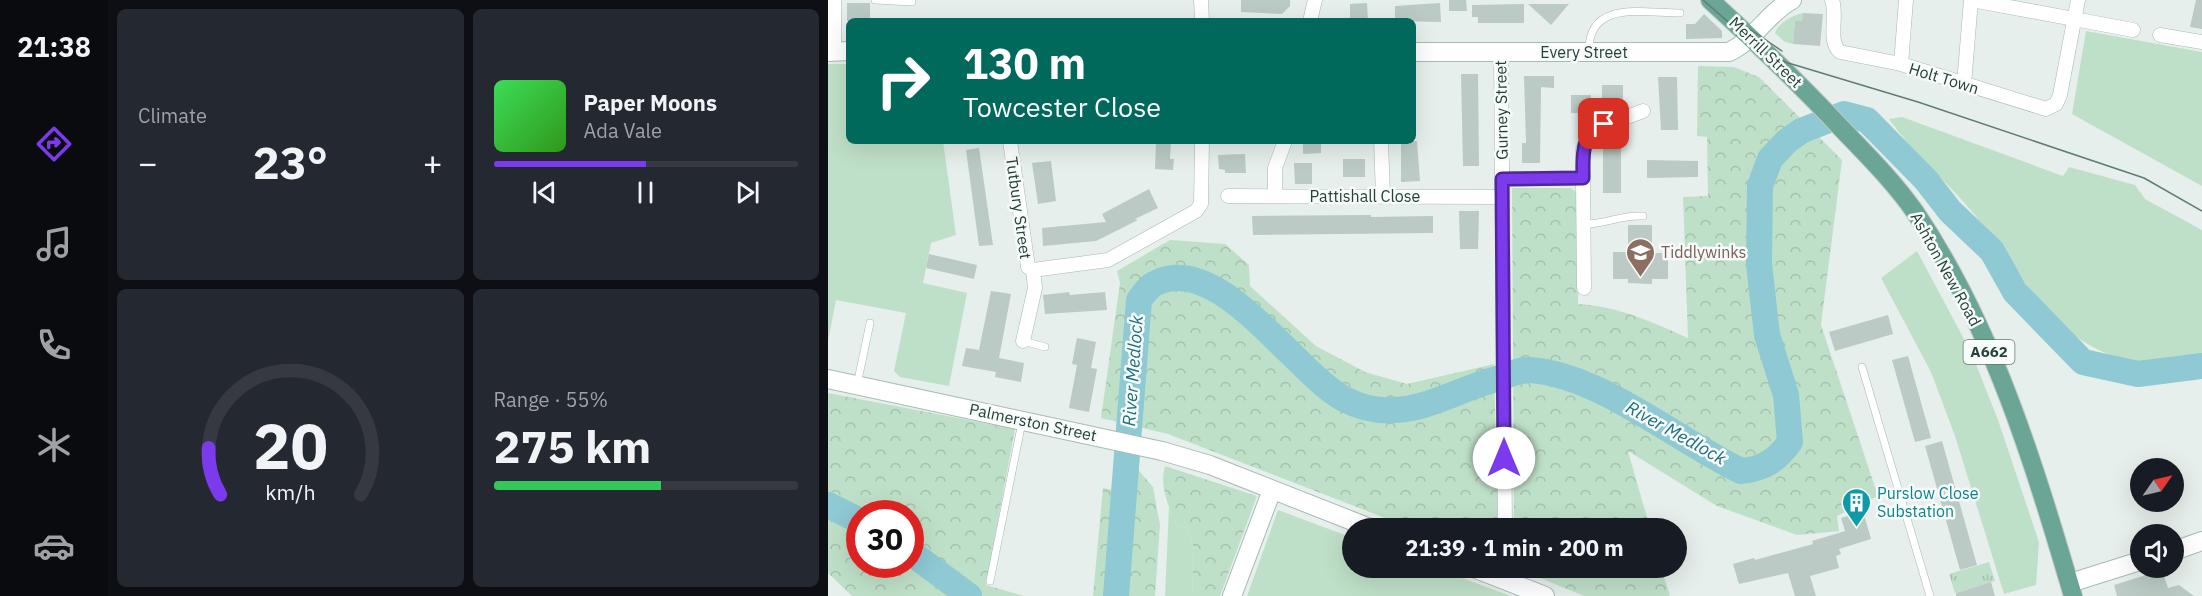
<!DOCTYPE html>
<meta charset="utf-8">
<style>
body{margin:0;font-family:"IBM Plex Sans",sans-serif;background:#242831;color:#f1f3f6;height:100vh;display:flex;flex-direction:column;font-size:22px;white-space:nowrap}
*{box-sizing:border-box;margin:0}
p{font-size:20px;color:#9ea1a6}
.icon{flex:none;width:33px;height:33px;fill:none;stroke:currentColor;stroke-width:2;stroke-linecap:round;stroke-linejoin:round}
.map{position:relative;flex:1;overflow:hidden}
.sheet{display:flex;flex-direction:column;gap:9px;padding:9px;background:#0d0f14;width:720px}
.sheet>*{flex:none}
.top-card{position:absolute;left:18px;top:18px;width:570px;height:126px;border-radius:9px;box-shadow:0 6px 24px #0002;background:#00695c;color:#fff;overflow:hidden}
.needle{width:39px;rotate:56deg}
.buttons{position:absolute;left:1302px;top:458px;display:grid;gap:12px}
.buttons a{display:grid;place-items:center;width:54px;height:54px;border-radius:50%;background:#171b24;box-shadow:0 6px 24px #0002;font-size:30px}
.speed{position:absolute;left:18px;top:500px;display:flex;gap:12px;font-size:30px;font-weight:700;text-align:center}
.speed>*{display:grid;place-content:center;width:78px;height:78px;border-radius:50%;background:#171b24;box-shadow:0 6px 24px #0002;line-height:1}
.speed .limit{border:9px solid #d22;background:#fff;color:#111}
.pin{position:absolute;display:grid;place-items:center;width:51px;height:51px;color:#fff;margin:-26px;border-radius:12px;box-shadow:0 3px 9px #0006}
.me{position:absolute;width:66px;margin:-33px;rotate:0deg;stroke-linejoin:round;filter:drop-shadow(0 0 4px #0008)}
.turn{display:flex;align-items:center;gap:21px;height:126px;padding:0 18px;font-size:27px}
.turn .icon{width:78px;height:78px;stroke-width:2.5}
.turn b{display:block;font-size:42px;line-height:51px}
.big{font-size:45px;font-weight:700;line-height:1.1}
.sheet .card{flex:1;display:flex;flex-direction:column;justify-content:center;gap:9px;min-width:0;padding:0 21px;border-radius:9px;background:#242831}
.sheet .dial{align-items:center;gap:0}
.dial svg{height:156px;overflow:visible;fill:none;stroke:#363941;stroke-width:7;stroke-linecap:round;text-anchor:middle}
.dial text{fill:#f1f3f6;stroke:none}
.song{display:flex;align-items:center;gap:18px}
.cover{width:72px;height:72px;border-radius:9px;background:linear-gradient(135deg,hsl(130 70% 55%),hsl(110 70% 35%))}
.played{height:6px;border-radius:3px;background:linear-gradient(90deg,#7c3aed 50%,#363941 50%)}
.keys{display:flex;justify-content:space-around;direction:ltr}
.heat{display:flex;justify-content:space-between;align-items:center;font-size:33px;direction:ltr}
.charge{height:9px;border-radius:4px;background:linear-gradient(90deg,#34c759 55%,#363941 0)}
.sheet .tiles{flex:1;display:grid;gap:9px;grid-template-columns:repeat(2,1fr)}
.trip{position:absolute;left:514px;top:518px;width:345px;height:60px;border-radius:30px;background:#171b24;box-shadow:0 6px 24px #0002;font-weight:700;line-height:60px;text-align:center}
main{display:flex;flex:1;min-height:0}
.tab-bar{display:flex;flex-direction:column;width:108px;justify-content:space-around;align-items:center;background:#090b0e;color:#9ea1a6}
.tab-bar .icon{width:42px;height:42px}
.tab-bar .on{color:#7c3aed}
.tab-bar b{font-size:27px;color:#f1f3f6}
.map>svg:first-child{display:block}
.grass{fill:#bfe0c8}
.forest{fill:url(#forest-crowns)}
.park{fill:url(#park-tufts)}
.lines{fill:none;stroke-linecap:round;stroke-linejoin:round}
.river{stroke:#8ec9d4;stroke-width:26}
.building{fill:#bbcac4}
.lane-casing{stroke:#a8b8b2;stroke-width:8}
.street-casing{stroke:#a8b8b2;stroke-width:15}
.secondary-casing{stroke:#a4bbb3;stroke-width:20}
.primary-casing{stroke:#c2cac8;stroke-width:20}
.lane{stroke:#fff;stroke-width:7}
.street{stroke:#fff;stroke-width:14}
.secondary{stroke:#fff;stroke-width:18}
.primary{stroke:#6aa596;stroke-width:18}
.tram{stroke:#5f7d75;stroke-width:1.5}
.route-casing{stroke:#51269a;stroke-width:15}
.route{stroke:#7c3aed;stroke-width:10}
.labels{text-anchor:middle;stroke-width:5;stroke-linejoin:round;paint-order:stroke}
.shield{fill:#f7fbf9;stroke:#637a73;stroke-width:1.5}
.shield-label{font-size:15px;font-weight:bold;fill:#24423a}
.street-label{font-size:16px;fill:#24423a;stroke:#f7fbf9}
.education-label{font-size:16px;fill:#785e54;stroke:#f7fbf9;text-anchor:start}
.culture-label{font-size:16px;fill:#0d838f;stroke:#f7fbf9;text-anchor:start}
.water-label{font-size:18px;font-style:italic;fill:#1c6f80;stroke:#f7fbf9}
</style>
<main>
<nav class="tab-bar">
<b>21:38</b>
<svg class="icon on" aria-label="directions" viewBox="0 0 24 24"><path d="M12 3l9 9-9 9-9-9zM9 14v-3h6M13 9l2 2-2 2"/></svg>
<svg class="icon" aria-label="music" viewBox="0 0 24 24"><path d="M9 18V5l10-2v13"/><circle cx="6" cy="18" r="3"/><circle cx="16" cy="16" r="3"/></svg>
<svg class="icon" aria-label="phone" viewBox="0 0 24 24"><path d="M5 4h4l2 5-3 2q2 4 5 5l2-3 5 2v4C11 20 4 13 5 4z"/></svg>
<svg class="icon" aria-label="climate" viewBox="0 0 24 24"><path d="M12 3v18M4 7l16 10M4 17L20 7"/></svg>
<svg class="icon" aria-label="car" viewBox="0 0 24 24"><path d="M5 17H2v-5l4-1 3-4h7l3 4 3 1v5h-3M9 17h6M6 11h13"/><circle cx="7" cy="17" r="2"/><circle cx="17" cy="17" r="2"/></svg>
</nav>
<section class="sheet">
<div class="tiles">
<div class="card"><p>Climate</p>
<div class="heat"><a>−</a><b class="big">23°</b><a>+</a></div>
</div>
<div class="card">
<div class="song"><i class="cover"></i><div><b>Paper Moons</b><p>Ada Vale</p></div></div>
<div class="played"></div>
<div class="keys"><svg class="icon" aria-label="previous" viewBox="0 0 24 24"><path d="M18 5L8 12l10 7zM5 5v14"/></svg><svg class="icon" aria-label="pause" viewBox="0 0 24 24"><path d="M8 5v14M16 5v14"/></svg><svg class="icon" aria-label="next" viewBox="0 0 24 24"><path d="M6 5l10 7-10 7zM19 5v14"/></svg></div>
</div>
<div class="card dial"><svg viewBox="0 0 100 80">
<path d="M14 69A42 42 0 1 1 86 69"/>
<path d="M14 69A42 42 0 0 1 8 45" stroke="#7c3aed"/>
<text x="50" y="56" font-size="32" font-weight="700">20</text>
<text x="50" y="72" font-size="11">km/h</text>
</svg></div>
<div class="card"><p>Range · 55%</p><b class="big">275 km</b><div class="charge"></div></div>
</div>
</section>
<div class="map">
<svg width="1374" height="596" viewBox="0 0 1374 596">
<defs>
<pattern id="forest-crowns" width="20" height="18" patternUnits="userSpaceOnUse" patternTransform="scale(1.5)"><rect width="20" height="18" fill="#bfe0c8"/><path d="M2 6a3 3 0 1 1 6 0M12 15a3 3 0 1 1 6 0" fill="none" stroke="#a4c1ad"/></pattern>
<pattern id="park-tufts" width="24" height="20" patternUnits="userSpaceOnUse" patternTransform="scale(1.5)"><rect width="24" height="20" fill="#bfe0c8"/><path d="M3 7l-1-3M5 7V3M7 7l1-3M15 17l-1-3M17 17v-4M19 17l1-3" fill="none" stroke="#a4c1ad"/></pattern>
</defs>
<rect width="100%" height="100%" fill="#e6efeb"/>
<!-- grass -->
<path class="grass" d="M975,13L974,21H967L965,44L957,42L947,33C950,23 965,15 975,13Z
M1258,31L1374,52V186L1244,114Z
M0,64H21V141H115L128,235L103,243L95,283L139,293L121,386L72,377L66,371L78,313L8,300L0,341Z
M1074,117L1235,176L1241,167L1307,185L1317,199L1374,230V355C1358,358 1340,364 1324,363C1230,358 1199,278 1146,214C1119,181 1086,155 1061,119Z
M1089,251L1144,354L1170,420L1211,542L1208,585L1176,594L1127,436L1103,372L1053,278Z
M341,507L349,526L359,528L366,549L364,596H337Z
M450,510L525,538V567H604L683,596H419Z"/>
<!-- forest -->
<path class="forest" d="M870,66L906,67L931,77L1014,160L993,325L1050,496L1009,516L1011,531L969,535L889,506L800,451L822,528H686L684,188H743L751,195L750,304C790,306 824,322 860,338L855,197L880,196L879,137L869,136Z
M342,240L397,244L421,265L422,286L488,346L537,372L579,384L666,364L670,528H583L340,434L273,418L292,283L289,271Z
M0,393L187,429L158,585L196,596H152L83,547L82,513H32L31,516L0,500Z
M301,459L325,487L332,525L327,596H288L299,524Z
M337,466L429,496L392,596H364L366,549L359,528L349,526C341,508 331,486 337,466Z
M275,488L290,491L283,596H265Z
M0,515L31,532L32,564H82L125,596H24L0,573Z
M686,567H833L842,596H756Z"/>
<!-- park -->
<path class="park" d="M1161,562L1167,581L1127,593L1121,574Z"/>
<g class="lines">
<!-- river -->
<path class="river" d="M0,505L32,521
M82,552L141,596
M288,596L311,300C315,295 320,287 326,284C389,249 465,371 516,399C573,429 618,392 672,378C681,375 693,369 702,370C770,374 850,441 913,471C936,469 949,460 962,442L958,395L939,335L931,264L932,186L942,159L959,141L973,131L1016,114L1039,120L1098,180L1122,211L1164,251L1187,292L1255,362L1310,374L1374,366"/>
</g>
<!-- building -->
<path class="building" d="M413,0H462V6L454,14L413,12Z
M621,0H638L639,11H621Z
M1368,0H1374V29L1362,27Z
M19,3H42V21H19Z
M539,3L540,21H522V4Z
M612,3L613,22L567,21V6Z
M696,4V23H650V17H644V5Z
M700,4H741L723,25Z
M975,13L995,14L992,46L965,44L967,21H974Z
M876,14L894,31V38L858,39V24H867Z
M633,74H650L651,166H635Z
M696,76H726V88L713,87L712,163H694V143H698Z
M830,77H849L850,130H833Z
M774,85H795V100L774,103Z
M743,95H763V113H743Z
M328,141H343L342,159H346L345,170L327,169Z
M475,141H493V153L475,154Z
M573,141H589L592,181L573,182Z
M775,142H793V193H775Z
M151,148L165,245L151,246L138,150Z
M417,154L418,173H397V170L391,169L390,155Z
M515,159H537V177H515Z
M819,160L870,161V177L819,178Z
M223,161L228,201L210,204L204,163Z
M466,163H484V184H467Z
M321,189L330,208L307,219L310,220L268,241L215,246L214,228L278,222L274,214Z
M631,211H651L650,249H632Z
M543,215V217L605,216V233L425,235L424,216Z
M800,225H824V253H840V279H824V284L800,283V279H785V252H800Z
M101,254L149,265L146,279L98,268Z
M163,291L183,294L171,358L196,363L193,382L167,377L168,372L134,366L138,348L151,350Z
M241,292L242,295L277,292L279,310L217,314L215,295Z
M1060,315L1065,334L1007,351L1001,332Z
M249,338L268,342L263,368L269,369L261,412L241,408L249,365L244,364Z
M1080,356L1103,438L1087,442L1064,360Z
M1114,441L1149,565L1132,570L1097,446Z
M1035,511L1043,539L1011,549L1013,554L1008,556L1011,568L982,576L988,596H967L960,573L911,584L905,564L926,558L927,560L985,544L984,541L1017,531L1013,518Z
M1334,570L1340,588L1351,585L1366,596H1289L1286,585Z
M1163,582L1167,596H1128V593Z"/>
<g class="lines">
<defs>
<path id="lane" d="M47,0L84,2
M761,50C761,0 815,13 852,13
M755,224C778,225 789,215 815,216
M195,341L217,347
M1034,367L1102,596
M29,385L42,323
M162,581L194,422"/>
<path id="street" d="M373,0L374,21
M1004,0C1010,15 999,41 1012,52L1073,64L1218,109L1228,104L1232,95L1250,0
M1144,0L1305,30
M482,21L487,0
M1332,35L1374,42
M6,52V0
M673,52L677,528
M1073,64L1078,0
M1136,84L1143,0
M182,141L200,267L205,270L207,288L195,341
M553,141L555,196
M755,178L756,288
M674,179L755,178V149L765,130L815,111
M400,196L674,197
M447,196V168L457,141
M205,270L280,260L368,211L373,204L374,141"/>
<path id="secondary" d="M0,52L21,51
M585,52H901C927,40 939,13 964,0
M0,379L334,451L382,465L542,528
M1346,551L1374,541
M643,567L717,596
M1242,583L1312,561
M404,596L444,490"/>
<path id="primary" d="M882,0C928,42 973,85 1015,130C1040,156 1066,182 1087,212C1165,327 1206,464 1245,596"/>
</defs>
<!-- lane casing -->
<use href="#lane" class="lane-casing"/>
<!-- street casing -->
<use href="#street" class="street-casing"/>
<!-- secondary casing -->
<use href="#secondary" class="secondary-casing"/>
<!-- primary casing -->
<use href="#primary" class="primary-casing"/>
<!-- lane -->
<use href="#lane" class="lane"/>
<!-- street -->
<use href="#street" class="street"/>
<!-- secondary -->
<use href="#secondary" class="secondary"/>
<!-- primary -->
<use href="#primary" class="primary"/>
<!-- tram -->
<path class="tram" d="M875,0L930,48L957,62L1090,102L1316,178L1374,211
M917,26L954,51"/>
</g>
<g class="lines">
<defs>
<path id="route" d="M676,458L674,179L755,178C755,156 752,135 776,124"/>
</defs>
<!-- route casing -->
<use href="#route" class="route-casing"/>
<!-- route -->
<use href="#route" class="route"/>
</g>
<!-- icons -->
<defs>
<symbol id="school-pin" viewBox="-11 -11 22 30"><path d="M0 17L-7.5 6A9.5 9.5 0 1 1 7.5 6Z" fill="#8d6e63" stroke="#f7fbf9"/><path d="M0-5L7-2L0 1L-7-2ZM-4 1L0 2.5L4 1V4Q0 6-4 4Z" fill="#fff"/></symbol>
<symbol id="building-pin" viewBox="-11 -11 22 30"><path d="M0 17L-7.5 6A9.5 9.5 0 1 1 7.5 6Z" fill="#0f9aa8" stroke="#f7fbf9"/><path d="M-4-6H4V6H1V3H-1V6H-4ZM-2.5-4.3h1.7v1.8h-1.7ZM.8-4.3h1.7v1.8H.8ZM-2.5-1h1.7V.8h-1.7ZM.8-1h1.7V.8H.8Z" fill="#fff"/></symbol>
</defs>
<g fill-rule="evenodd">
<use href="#school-pin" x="796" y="236" width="33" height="45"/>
<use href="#building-pin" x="1012" y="486" width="33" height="45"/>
</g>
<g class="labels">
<!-- shield labels -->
<rect class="shield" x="1135.5" y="340" width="51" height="24" rx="4.5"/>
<g class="shield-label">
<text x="1161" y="357">A662</text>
</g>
<!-- street labels -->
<g class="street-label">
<text x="756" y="58">Every Street</text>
<text transform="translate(938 52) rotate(44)" y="6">Merrill Street</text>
<text transform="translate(1116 78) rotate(17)" y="6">Holt Town</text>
<text transform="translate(673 110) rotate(-91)" y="6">Gurney Street</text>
<text x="537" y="202">Pattishall Close</text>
<text transform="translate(191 208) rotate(82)" y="6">Tutbury Street</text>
<text transform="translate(1118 269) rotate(61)" y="6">Ashton New Road</text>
<text transform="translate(205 422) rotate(12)" y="6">Palmerston Street</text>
</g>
<!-- education labels -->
<g class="education-label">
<text x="833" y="258">Tiddlywinks</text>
</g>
<!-- culture labels -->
<g class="culture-label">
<text x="1049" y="499">Purslow Close<tspan x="1049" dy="18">Substation</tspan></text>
</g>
<!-- water labels -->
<g class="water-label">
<text transform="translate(305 371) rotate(-86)" y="6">River Medlock</text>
<text transform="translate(848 433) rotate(29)" y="6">River Medlock</text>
</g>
</g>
</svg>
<div class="buttons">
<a><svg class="needle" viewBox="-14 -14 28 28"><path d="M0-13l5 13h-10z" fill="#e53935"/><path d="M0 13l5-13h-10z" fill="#9ea1a6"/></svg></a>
<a><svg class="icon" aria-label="sound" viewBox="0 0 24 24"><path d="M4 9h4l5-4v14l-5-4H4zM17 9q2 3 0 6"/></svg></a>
</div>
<div class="speed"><div class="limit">30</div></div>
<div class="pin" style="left:776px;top:124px;background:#d93025"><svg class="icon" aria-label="arrive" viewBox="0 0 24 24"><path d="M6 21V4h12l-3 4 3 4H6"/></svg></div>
<svg class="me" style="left:676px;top:458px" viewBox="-20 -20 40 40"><circle r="19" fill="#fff"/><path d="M0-13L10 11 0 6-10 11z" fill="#7c3aed"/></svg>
<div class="trip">21:39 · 1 min · 200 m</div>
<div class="top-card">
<div class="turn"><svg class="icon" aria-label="right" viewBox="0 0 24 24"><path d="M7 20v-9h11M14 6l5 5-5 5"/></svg><div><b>130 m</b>Towcester Close</div></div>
</div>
</div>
</main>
